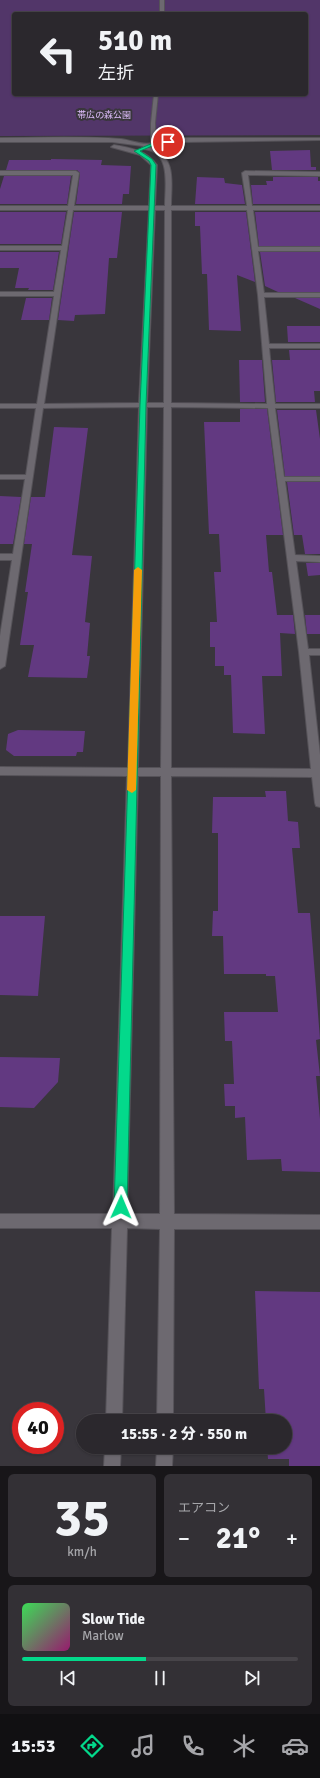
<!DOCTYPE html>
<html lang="ja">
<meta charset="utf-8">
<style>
body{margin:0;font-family:Signika,"Noto Sans JP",sans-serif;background:#333035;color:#f1f3f6;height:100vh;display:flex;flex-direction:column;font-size:15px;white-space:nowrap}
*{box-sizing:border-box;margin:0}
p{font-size:13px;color:#a6a6aa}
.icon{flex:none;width:22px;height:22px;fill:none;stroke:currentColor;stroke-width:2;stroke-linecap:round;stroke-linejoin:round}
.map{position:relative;height:1466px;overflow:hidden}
.drawer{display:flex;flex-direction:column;gap:8px;padding:8px;background:#181619;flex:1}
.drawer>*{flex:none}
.guide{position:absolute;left:12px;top:12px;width:296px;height:84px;border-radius:4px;box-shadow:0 1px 3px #0004,0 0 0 1px #474449;background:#2b282d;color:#f1f3f6;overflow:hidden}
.speed{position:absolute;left:12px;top:1402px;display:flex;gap:8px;font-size:20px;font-weight:700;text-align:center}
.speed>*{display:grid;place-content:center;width:52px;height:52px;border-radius:50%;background:#2b282d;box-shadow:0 1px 3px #0004,0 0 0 1px #474449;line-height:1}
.speed .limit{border:6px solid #d22;background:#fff;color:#111}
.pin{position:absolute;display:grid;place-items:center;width:34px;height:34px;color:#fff;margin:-17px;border:2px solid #fff;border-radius:50%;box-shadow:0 1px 4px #0007}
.me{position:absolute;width:44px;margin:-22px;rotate:1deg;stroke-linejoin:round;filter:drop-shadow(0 0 3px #0008)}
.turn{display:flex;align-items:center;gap:14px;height:84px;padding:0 20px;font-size:18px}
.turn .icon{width:52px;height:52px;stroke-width:2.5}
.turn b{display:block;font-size:28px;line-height:34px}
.big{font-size:30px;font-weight:800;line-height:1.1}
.drawer .widget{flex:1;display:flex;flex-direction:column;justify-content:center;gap:6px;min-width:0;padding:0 14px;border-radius:6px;background:#333035}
.drawer .dial{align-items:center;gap:0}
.dial b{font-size:52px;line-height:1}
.song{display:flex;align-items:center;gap:12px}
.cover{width:48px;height:48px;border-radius:6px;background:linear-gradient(135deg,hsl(130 70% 55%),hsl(320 70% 35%))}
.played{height:4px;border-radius:2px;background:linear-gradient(90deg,#03d98b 45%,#474449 45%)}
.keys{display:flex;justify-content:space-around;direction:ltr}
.heat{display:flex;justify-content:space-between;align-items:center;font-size:22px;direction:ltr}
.drawer .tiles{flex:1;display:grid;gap:8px;grid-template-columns:1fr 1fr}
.widget:last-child{grid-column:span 2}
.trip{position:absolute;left:76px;top:1414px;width:216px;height:40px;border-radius:20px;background:#2b282d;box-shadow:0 1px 3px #0004,0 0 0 1px #474449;font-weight:800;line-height:40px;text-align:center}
.menu{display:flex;height:64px;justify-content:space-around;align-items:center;background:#111012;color:#a6a6aa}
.menu .icon{width:28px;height:28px}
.menu .current{color:#03d98b}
.menu b{font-size:18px;color:#f1f3f6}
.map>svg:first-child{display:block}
.green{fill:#523669;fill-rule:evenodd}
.building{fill:#623981}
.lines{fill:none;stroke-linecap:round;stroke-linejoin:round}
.minor-casing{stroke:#555258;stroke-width:2}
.minor{fill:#6d6970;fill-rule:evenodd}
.route{fill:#03d98b;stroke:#028d5a}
.slow{fill:#f59e0b}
.labels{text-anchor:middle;stroke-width:4;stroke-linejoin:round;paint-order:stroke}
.far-park-label{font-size:9px;fill:#debdfb;stroke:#39363c}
</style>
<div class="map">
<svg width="320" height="1466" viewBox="0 0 320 1466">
<rect width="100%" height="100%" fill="#39363c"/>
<!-- green -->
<path class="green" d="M0,0H320V135L0,136ZM14,14H306V94H14Z"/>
<!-- building -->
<path class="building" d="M310,150L311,167H316V170H272L270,151Z
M51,159L102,160L101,165L131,166L129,194H123L122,204H76L80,173L77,170H6L9,160H51Z
M4,176H71L67,204H0V189Z
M197,177L224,178L225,183L242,185L245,204H195Z
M273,177H318V181H320V204H253L251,185H267L266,181H273Z
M0,212H66L61,244H0Z
M74,212H122L117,258H109L105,314L75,315L74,321L58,320Z
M195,212H246L255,282L237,275L241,331L209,330L207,274H202L200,226H195Z
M255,212H320V246H259Z
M0,252H59L53,290H28L29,288H15L19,268H0Z
M260,252H320V292H278L265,286Z
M26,298H52L49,320H21Z
M295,298H320V309Z
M287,326H320V342H288Z
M289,350H320V391H314L315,402H276L272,360H290Z
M239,360H262L265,402H240Z
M240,409H267L283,535H266L269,572H272L277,615H293L295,634L280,633L282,676H262L265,734L233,733L231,675H224V666H215V647H210V622H217L214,572H221L219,534H209L204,422H240Z
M277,410H316L320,439V476H285Z
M54,427L88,428L72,555L92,556L85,622L90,623L87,656H90L87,678L28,677L34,645H20L28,592H25L32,544H24L31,497H45Z
M287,482H320V554H305L302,535H294Z
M0,496L21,497L13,544H0Z
M306,563H320V575L308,576Z
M305,615H320V634H307Z
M18,730L85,731L83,752H77L76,756H14L6,750L8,734Z
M265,791H286L288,821L298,822L300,848H292L298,913H310L320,1039L316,1040L320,1076H316L320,1119V1172L282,1171L281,1159L247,1160L245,1117L235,1118V1106H225L224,1084H234L232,1041H225L224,1012H278L275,976H266V974H224L223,936H212L213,911H218V833H212L213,797H266Z
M0,916H45L38,996L0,995Z
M0,1057L60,1058L58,1082L34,1108L0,1107Z
M255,1291L320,1292V1466H289V1459H268L267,1447H285V1421H266L264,1389H259Z"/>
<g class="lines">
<defs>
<path id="minor" d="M160,0H164V14H160Z
M154,94H158L155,123L156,142L181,138H320V140L181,142L152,147C177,160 171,182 171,206H247L242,173L245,171L320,172V176L248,175L252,206H320V210H253L258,247H320V251H258L264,293H320V297H264L269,344H320V348H269L275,404H320V408H275L284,477H320V481H285L295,555L320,556V562L296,561L308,649H320V655H309L320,755V807L316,806L315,803L312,777L171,776L174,1214L320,1215V1229H174L173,1421H157L160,1229L127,1228L122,1421H106L112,1228H0V1214H113L127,776L0,775V767L128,768L139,407L43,408L5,666L0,669V636L12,560H0V554H13L25,479H0V475H26L36,408H0V404H37L54,296H0V292H54L61,250H0V246H62L68,210H0V206H68L73,175H0V171H76L79,173L74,206H149L151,165L140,155L111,147L114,145C131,148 146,150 157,165L155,206H165C165,185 172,150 142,149L143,146L112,142H0V138C40,138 81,136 121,139C130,140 144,146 151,143V123ZM73,210H149L139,403L44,404ZM155,210H165L164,403H147ZM171,210H247L258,295L267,404L171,403ZM147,407H164L161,768H138ZM171,407L268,408L299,652L311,769L171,768ZM138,776H161L160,1214H127Z
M105,1447H121L120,1466H104Z
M157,1447H173L172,1466H156Z"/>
</defs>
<!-- minor casing -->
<use href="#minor" class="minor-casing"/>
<!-- minor -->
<use href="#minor" class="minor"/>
</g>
<!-- route -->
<path class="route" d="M168,141L169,143L155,145L140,151L152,159L156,165L146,405L127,1207L125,1212L121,1214L116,1212L114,1207L140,405L151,165L149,161L134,151L153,143Z"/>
<!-- slow -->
<path class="slow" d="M138,567L142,570L136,790L132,793L127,790L134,570Z"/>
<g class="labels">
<!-- far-park labels -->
<g class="far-park-label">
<text x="104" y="118">帯広の森公園</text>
</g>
</g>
</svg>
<div class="speed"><div class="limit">40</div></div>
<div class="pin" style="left:168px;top:142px;background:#d93025"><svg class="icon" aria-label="arrive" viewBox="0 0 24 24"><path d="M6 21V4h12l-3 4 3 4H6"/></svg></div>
<svg class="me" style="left:121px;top:1207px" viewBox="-20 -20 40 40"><path d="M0-17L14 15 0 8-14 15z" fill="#03d98b" stroke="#fff" stroke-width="4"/></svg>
<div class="trip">15:55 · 2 分 · 550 m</div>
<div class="guide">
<div class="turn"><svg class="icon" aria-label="left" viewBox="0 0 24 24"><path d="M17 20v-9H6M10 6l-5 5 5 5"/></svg><div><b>510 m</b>左折</div></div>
</div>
</div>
<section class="drawer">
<div class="tiles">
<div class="widget dial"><b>35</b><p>km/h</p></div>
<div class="widget"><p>エアコン</p>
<div class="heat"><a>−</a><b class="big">21°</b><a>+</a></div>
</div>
<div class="widget">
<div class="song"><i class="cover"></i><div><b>Slow Tide</b><p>Marlow</p></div></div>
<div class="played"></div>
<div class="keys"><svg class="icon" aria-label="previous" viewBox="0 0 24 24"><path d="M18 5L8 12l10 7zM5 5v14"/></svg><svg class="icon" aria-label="pause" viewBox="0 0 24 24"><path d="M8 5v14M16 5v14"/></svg><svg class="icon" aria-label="next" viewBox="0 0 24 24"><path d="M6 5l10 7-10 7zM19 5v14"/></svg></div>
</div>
</div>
</section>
<nav class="menu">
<b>15:53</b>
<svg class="icon current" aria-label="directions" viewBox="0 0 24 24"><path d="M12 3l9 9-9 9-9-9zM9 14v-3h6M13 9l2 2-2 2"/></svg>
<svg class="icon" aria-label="music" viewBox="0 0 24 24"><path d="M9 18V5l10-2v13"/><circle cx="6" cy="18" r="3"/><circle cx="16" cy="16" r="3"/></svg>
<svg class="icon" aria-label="phone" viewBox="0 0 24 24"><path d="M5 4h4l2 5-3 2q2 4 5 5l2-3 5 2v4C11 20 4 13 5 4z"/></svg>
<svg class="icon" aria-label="climate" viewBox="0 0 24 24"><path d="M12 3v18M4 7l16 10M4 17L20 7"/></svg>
<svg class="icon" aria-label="car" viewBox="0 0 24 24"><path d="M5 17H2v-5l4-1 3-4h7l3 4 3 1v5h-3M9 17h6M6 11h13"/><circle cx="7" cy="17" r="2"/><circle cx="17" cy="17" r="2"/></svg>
</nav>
